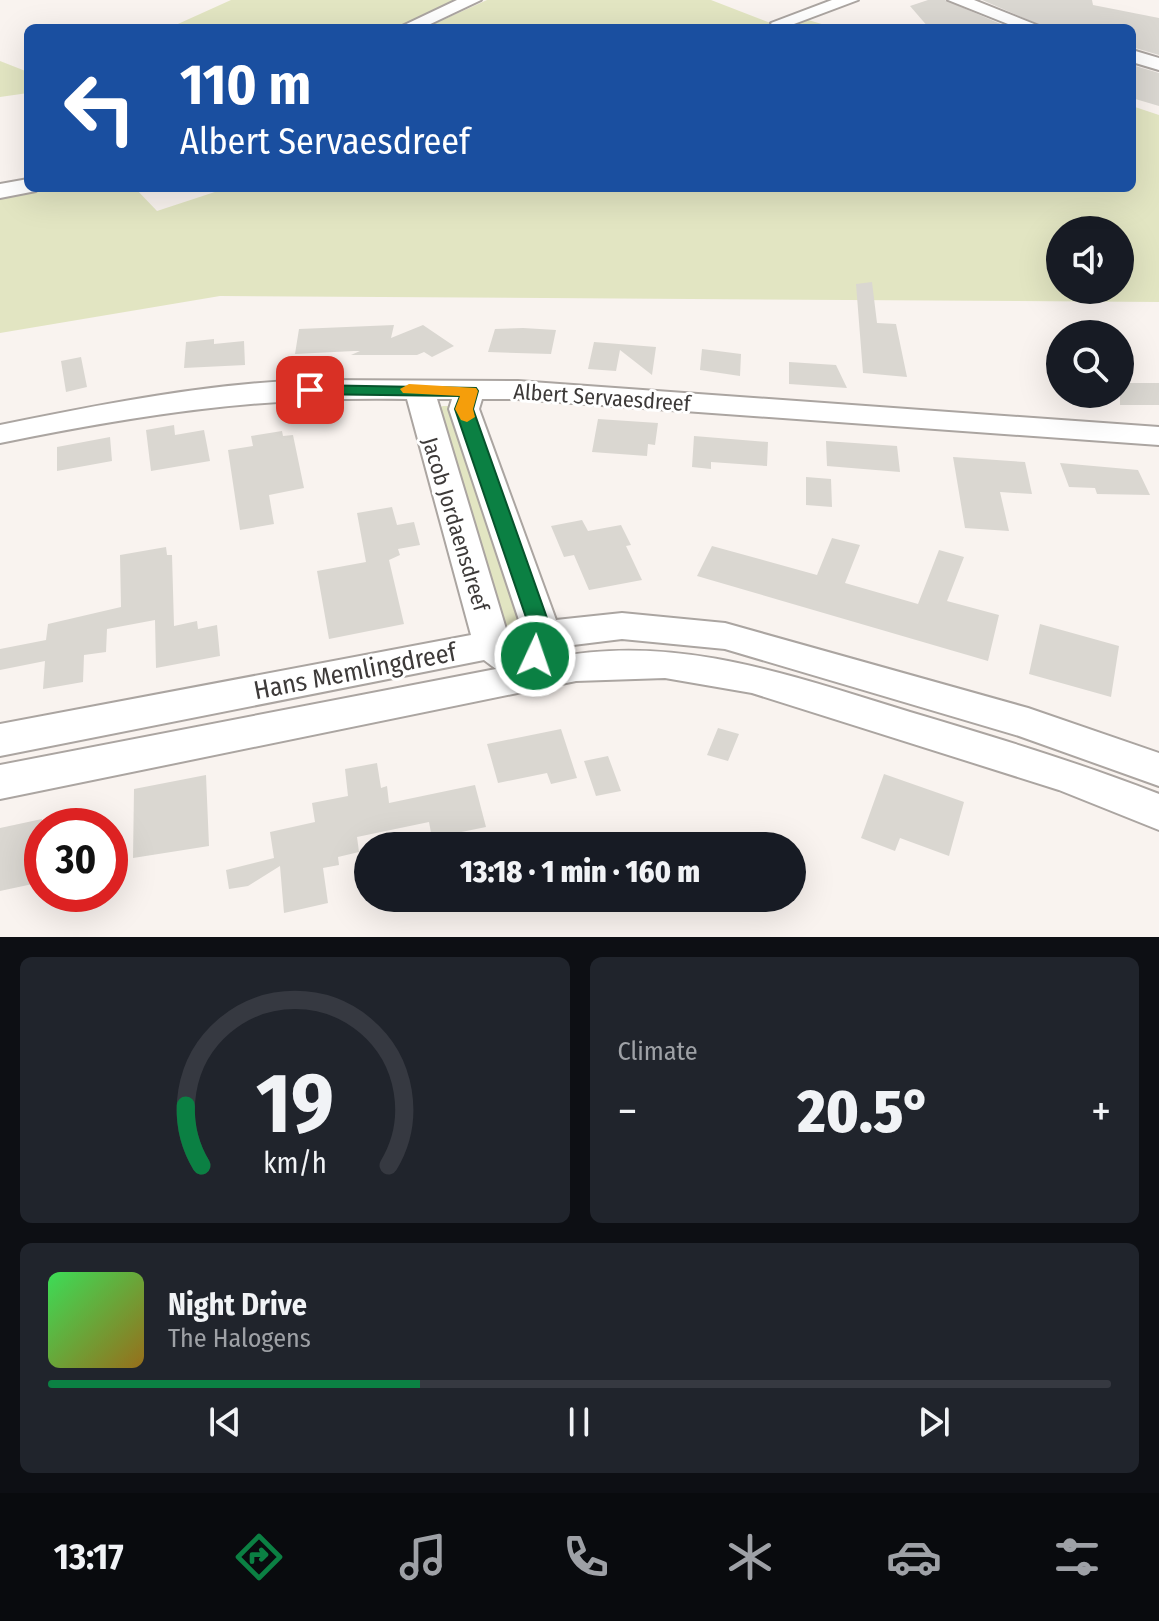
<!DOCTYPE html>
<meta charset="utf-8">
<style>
body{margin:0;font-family:"Fira Sans Condensed",sans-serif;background:#20242c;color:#f1f3f6;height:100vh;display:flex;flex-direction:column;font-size:30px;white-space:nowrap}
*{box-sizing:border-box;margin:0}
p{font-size:26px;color:#9ea1a6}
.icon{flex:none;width:44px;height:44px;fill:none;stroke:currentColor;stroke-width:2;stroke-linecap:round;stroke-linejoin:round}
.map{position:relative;height:937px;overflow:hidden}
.details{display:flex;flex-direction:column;gap:20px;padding:20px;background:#0d0f14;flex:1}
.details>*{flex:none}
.banner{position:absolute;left:24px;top:24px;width:1112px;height:168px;border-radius:12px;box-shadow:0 8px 32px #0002;background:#1a4fa0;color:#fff;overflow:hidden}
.buttons{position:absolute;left:1046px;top:216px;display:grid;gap:16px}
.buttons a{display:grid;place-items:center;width:88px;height:88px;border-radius:50%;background:#171b24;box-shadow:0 8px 32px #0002;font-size:40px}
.speed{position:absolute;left:24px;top:808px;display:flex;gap:16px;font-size:40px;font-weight:700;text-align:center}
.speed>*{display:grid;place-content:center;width:104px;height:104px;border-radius:50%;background:#171b24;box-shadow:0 8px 32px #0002;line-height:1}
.speed .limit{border:12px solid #d22;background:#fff;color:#111}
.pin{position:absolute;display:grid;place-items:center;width:68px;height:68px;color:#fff;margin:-34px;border-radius:16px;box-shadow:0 4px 12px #0006}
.me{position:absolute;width:88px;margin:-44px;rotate:3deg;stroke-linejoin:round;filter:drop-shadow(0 0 6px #0008)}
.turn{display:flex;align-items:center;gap:28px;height:168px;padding:0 24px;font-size:36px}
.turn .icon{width:104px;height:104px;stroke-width:2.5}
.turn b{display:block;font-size:56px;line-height:68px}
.big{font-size:60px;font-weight:800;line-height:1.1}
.details .card{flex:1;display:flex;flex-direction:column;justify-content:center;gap:12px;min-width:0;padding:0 28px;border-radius:12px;background:#20242c}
.details .dial{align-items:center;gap:0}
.dial svg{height:208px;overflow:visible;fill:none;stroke:#363941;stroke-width:7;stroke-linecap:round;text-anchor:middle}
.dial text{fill:#f1f3f6;stroke:none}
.song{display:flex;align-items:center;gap:24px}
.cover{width:96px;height:96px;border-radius:12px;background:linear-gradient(135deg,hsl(130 70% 55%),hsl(40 70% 35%))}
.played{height:8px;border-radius:4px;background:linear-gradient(90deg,#0b8043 35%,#363941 35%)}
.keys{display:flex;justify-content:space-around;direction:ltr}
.heat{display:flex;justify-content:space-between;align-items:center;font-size:44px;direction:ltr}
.details .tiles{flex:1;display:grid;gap:20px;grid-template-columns:1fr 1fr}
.card:last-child{grid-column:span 2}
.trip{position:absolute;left:354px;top:832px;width:452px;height:80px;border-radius:40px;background:#171b24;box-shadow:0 8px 32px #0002;font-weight:800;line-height:80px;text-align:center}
.tab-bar{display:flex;height:128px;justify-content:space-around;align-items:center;background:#090b0e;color:#9ea1a6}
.tab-bar .icon{width:56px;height:56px}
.tab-bar .active{color:#0b8043}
.tab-bar b{font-size:36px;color:#f1f3f6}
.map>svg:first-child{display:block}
.green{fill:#e2e5c2;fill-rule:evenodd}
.building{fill:#dad7d1}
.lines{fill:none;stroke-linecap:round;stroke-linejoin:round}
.minor-casing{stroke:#aba5a1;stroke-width:4}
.minor{fill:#fff;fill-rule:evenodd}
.route{fill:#0b8043;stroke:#07532c;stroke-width:2}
.slow{fill:#f59e0b}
.labels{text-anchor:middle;stroke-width:6;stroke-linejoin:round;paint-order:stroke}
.street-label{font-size:22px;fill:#3d3a39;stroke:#fff}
.near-street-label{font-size:26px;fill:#3d3a39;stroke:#fff}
</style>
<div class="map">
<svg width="1159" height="937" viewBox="0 0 1159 937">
<rect width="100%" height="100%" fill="#f9f3ef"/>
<!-- green -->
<path class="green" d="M231,0H457L395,28H169Z
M487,0H711L781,27L805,19L835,28H425Z
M0,61L28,72V93L0,97Z
M1132,106L1159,115V302L220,296L0,333V199L57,188H135L157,211L227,188H1132ZM1060,230H1120V290H1060Z
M443,406H454L522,617L512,626L504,625L438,408Z"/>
<!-- building -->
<path class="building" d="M928,0H945L1010,28H929L910,6Z
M982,0H1092L1093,5L1159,18V55L1132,47V28H1047Z
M1132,65L1159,73V106L1132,98Z
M872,282L877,323L896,324L907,377L863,373L856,284Z
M394,325L391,338L423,325L454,346L432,357L424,352L417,355H351L360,351H354L295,354L299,329Z
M523,328L556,330L551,354L488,352L495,329Z
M214,339V344L244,341L245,365L184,368L186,342Z
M594,342L656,347L652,375L620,350L616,371L588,369Z
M702,349L741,354L740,376L700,370Z
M81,357L87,387L66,392L61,361Z
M789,362L836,365L847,388L789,384Z
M1120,383H1159V405H1120Z
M598,419L658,423L655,445L648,444L647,456L592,452Z
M174,425L175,435L204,430L210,461L151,471L146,430Z
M282,431L283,436L293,435L304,488L269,495L274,524L240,530L228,450L253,446L251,436Z
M694,436L768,442L767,466L711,462V469L692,467Z
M110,437L112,461L57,471V447Z
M826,441L897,446L900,472L827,466Z
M953,457L1025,462L1032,494L1000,492L1009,531L965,528Z
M1060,463L1138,470L1150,495L1097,494L1095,488L1069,487Z
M806,477L831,479L832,507L806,505Z
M392,507L397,525L414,522L420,545L398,549L400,555L389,560L404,624L329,639L317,571L366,562L357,513Z
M582,520L588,531L621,525L631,545L626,546L642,580L589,590L574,555L564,557L551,526Z
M832,538L860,545L845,583L918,604L939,550L964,557L947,601L999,615L988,661L697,576L712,546L817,575Z
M166,547L167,555H172L174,626L197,621L198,629L217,625L220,656L156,668L155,620L107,629L106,652L84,655L83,682L43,689L45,661L0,670V649L46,640L48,624L121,607L120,555Z
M1040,624L1119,646L1111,697L1029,674Z
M718,728L739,734L728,761L707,755Z
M561,729L577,778L551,784L547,773L498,783L487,744Z
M608,756L621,791L596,796L584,761Z
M377,763L381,788L387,786L389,803L475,785L486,827L432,838L429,822L357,837L359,852L338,857L339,865L323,868L328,903L284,913L280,866L248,886L229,889L226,870L274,858L270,832L315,822L312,803L348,796L345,769Z
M884,774L964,802L949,856L900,838L895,851L861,838Z
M206,775L209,846L133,858L134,789Z
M42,819V882L0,891V828Z"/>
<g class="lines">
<defs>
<path id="minor" d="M457,0H481L422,28H398Z
M832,0H858L786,27H774L771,23Z
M948,0H974L1044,28H1018Z
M1132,50L1159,58V70L1132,62Z
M28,179V188H38L36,191L0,198V184Z
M314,380L518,381L1159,427V445L518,399H482L479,409L556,620L622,613L725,623L1028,708L1159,753V786L1019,736L725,649L622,639L557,647L552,658C677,633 792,676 910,712C994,737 1077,762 1159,794V830L1059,790L752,693L665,678L576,681L0,799V765L496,669L484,660L0,756V724L471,635L407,399C261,396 142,414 0,443V425C104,404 208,383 314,380ZM437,399H452L449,409L521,626L506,629Z"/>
</defs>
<!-- minor casing -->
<use href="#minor" class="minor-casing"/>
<!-- minor -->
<use href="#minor" class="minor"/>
</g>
<!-- route -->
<path class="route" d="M310,385L476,388L478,391L473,409L553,635L543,661L535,664L524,656L532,635L455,409L460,396L304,394L301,390Z"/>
<!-- slow -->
<path class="slow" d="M409,384L476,388L478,391L473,409L475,417L467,422L461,420L455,409L460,396L403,393L400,389Z"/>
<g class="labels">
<!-- street labels -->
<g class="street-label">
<text transform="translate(602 397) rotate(4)" y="8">Albert Servaesdreef</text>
<text transform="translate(456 524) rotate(73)" y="8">Jacob Jordaensdreef</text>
</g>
<!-- near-street labels -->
<g class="near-street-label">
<text transform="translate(355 671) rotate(-11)" y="9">Hans Memlingdreef</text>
</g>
</g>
</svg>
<div class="buttons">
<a><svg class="icon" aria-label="sound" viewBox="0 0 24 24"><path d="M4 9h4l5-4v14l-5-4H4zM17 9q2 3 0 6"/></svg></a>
<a><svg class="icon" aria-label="search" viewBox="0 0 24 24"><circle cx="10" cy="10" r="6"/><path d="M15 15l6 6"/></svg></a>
</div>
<div class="speed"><div class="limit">30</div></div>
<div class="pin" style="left:310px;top:390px;background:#d93025"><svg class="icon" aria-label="arrive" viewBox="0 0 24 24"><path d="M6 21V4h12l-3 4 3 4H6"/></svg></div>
<svg class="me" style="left:535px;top:656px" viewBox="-20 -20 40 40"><circle r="17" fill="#0b8043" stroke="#fff" stroke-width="3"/><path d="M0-11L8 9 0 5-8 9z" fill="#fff"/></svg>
<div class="trip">13:18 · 1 min · 160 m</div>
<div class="banner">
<div class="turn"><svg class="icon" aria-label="left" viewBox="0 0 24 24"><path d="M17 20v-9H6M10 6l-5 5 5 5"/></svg><div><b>110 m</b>Albert Servaesdreef</div></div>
</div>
</div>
<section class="details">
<div class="tiles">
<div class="card dial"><svg viewBox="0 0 100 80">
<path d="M14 69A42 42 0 1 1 86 69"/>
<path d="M14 69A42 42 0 0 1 8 46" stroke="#0b8043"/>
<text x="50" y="56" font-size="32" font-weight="700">19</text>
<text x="50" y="72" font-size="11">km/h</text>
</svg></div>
<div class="card"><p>Climate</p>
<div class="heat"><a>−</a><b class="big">20.5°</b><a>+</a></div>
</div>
<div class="card">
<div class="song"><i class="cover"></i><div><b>Night Drive</b><p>The Halogens</p></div></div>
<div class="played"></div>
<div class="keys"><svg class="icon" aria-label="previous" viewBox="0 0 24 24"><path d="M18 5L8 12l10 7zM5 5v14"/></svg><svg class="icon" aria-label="pause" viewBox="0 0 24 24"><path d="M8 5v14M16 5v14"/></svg><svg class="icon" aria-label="next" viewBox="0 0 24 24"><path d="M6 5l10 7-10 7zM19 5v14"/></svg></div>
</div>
</div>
</section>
<nav class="tab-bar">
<b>13:17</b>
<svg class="icon active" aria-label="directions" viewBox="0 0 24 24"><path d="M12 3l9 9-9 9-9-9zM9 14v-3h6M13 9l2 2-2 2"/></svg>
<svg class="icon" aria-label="music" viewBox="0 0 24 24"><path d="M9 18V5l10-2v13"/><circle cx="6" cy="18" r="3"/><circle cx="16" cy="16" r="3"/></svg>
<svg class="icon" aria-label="phone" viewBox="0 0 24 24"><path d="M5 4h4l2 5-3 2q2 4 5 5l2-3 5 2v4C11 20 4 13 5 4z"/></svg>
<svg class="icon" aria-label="climate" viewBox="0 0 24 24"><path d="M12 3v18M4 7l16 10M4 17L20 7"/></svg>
<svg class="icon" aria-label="car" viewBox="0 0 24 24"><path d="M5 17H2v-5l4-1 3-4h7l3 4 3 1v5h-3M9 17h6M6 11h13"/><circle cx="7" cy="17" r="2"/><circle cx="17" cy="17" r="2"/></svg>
<svg class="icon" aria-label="filters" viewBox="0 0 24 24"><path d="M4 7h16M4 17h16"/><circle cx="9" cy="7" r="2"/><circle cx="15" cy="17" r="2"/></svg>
</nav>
